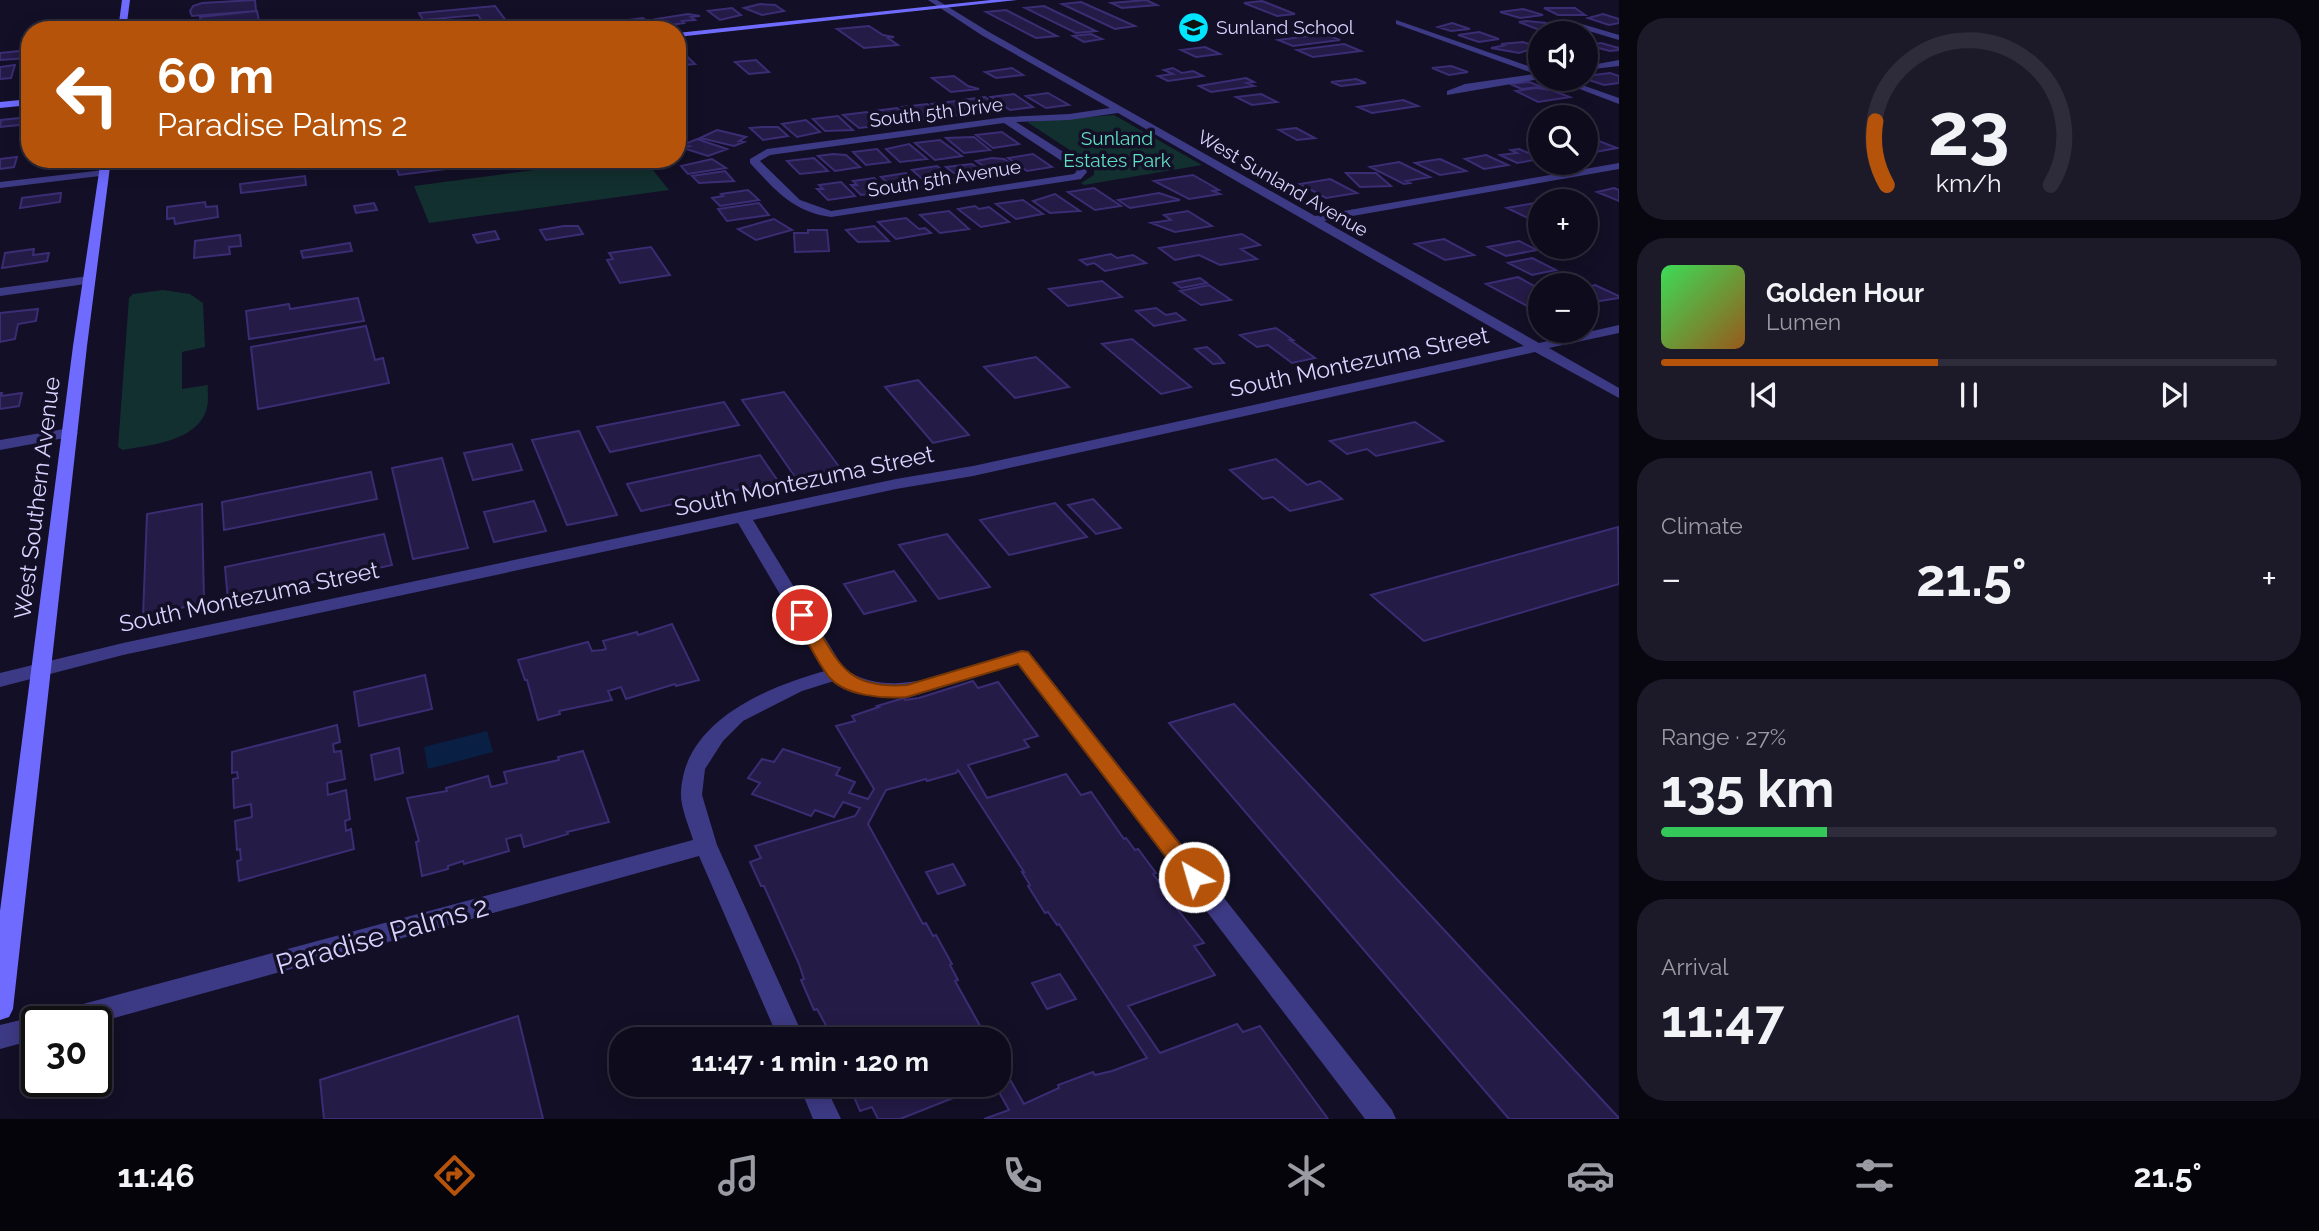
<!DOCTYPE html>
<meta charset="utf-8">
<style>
body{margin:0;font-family:Raleway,sans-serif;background:#1c1929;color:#f1f3f6;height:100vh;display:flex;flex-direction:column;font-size:26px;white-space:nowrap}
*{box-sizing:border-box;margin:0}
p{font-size:23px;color:#9b9ba3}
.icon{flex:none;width:38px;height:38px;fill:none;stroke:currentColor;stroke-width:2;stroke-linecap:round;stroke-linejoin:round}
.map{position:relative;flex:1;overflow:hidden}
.drawer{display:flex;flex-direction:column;gap:18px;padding:18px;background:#08060f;width:700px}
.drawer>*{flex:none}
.top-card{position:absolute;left:21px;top:21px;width:665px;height:147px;border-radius:28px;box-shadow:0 4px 18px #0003,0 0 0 2px #2e2b3b;background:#b45309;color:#fff;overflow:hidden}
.tools{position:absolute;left:1528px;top:21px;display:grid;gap:14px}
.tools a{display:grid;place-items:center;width:70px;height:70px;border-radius:50%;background:#0e0b1c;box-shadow:0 4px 18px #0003,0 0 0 2px #2e2b3b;font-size:35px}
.speed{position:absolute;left:21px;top:1006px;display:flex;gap:14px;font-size:35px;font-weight:700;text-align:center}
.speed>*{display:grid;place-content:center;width:91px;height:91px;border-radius:50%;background:#0e0b1c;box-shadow:0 4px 18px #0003,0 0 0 2px #2e2b3b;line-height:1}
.speed .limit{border:4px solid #111;border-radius:10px;background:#fff;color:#111}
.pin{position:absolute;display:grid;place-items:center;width:60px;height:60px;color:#fff;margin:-30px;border:4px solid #fff;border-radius:50%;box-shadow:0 2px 7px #0007}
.me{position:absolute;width:77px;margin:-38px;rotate:322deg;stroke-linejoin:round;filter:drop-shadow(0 0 5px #0008)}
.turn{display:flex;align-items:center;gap:24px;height:147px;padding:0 21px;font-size:32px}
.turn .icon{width:91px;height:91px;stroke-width:2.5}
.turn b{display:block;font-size:49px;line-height:60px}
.big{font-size:52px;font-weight:700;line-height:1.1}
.drawer .card{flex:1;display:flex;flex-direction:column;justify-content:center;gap:10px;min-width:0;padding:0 24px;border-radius:28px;background:#1c1929}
.drawer .dial{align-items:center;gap:0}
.dial svg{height:182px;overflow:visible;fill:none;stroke:#2e2b3b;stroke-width:7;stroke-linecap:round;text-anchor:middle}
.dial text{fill:#f1f3f6;stroke:none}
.song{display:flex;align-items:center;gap:21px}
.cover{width:84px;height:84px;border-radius:10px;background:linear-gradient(135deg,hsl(130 70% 55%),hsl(30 70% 35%))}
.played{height:7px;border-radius:4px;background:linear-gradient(90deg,#b45309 45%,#2e2b3b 45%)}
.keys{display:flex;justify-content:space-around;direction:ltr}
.heat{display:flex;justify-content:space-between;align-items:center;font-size:38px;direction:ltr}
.charge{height:10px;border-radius:5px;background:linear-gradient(90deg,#34c759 27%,#2e2b3b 0)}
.trip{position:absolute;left:609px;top:1027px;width:402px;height:70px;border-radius:28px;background:#0e0b1c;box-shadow:0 4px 18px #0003,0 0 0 2px #2e2b3b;font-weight:700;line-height:70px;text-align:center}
.menu{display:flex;height:112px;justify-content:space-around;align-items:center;background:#06040b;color:#9b9ba3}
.menu .icon{width:49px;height:49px}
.menu .on{color:#b45309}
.menu b{font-size:32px;color:#f1f3f6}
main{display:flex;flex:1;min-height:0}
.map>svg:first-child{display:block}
.green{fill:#12302f}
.water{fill:#0a1f44}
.building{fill:#241b47;stroke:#3b2d73;stroke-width:2}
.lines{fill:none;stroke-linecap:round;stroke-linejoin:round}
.minor{fill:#3d3a85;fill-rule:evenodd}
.secondary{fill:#6f6bff;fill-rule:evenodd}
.route{fill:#b45309;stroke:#753606;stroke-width:2}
.labels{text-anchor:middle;stroke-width:7;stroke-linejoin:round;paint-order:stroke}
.far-poi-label{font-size:19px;fill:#d9d4ff;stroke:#130f26;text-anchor:start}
.far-street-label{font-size:19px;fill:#d9d4ff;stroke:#130f26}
.far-park-label{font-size:19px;fill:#5fe0c0;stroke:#130f26}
.street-label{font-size:23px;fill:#d9d4ff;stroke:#130f26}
.near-street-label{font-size:28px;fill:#d9d4ff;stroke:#130f26}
</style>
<main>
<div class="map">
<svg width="1619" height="1119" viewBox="0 0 1619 1119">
<rect width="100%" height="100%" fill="#130f26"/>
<!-- green -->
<path class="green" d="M1114,115L1202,165L1084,185L1081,183L1094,175V166L1027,122Z
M619,159H644L669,190L429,223L414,186Z
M163,290L190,294L203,303L205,347L182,352V389L208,385C207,392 209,401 207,407C200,441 150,445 123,450L118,447L129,298L133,294Z"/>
<!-- water -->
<path class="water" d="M487,731L493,752L428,769L424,747Z"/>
<!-- building -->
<path class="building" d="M255,0L256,11L192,16L190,11L193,6L202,3Z
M1146,0L1157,5L1122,8L1111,3Z
M1262,1L1295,14L1277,16L1244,3Z
M1081,2L1135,26L1115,29L1062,4Z
M760,4L775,5L784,11L762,15L744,8Z
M495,6L513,30H488L478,15L423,20L419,13Z
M1044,6L1096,31L1076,33L1025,8Z
M732,8L741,15L720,20L708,11Z
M1544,8H1575L1585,15H1558Z
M1523,9L1543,15L1520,18L1500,12Z
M1006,10L1057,36L1036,38L986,12Z
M257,11L259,21L201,27L200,17Z
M688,14L700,16L691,17L695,20L682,21L684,23L671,25L667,21H659L656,19Z
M1603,14L1619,19V23L1609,25L1588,18Z
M643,18L650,24L622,29L614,22Z
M440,21L444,30H418L416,23Z
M1527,21L1546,23L1564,30L1542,31L1519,22Z
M592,22L600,29L566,30L562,25Z
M1452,23L1470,29L1451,31L1438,27Z
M869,26L883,35L894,37L888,38L898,45L864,48L837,29Z
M1479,32L1499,39L1479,42L1458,35Z
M1091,34L1102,39L1084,42L1073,36Z
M1324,34L1340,40L1293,46L1278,40Z
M1523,42L1538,47L1519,53L1491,48L1506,45L1501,44Z
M1601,43L1619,48V50L1610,51L1587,45Z
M1344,44L1361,51L1313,57L1297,50Z
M677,47L695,64L677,66Z
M1205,47L1220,54L1196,57L1181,50Z
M30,50L28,58L0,60V53Z
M756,60L769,72L749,74L735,62Z
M15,65L11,78L0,79V67Z
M1451,66L1468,72L1449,75L1432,68Z
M1012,68L1023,75L996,78L985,72Z
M1173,68L1182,73L1193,71L1203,76L1168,81L1158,76L1173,74L1164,70Z
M1610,73L1619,76V83L1604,85L1586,79V76Z
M954,76L968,86L979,89L951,92L932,78Z
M1246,78L1254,82L1247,83L1254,86L1211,92L1199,86Z
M1356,79L1366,83L1341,86L1331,82Z
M1529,82L1550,90L1537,87L1522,89L1510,84Z
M1536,88L1551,90L1570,97L1538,102L1516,91Z
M1048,93L1069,105L1046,108L1026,96Z
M1014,94L1033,107L1010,110L991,97Z
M1261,94L1277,102L1252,105L1236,97Z
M985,97L1003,110L980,113L962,100Z
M1403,100L1418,106L1372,113L1358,107Z
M956,101L974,113L950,116L932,104Z
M927,104L944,117L920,120L903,107Z
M897,108L914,121L890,124L874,111Z
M867,112L884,125L859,128L843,115Z
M838,116L853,130L825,131L813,119Z
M30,117L28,124L0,127L1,120Z
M806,120L820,132L797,137L782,124Z
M762,127H778L788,136L763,140L750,128Z
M1296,128L1315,138L1297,140L1279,130Z
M717,130L746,137L739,141L744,142L734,146L700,138Z
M1002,132L1019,144L993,148L976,135Z
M1586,136L1617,148L1590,153L1586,151Z
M974,137L990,150L964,153L946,138Z
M697,139L727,149L708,156L683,148L690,146L685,144Z
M940,140L962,156L935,160L915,143Z
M909,144L927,159L900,162L886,149Z
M877,149L890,162L866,165L853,152Z
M1519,149L1540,158V159L1517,163L1500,155L1517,153L1511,150Z
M833,154L846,155L860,167L835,171L818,156Z
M1033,154L1052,167L1027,171L1008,158Z
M1486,155L1508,165L1484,169L1465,159Z
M17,157L14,167L0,169V159Z
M814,158L828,171L800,174L787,161Z
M992,158L1004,159L1020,170L1011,171L1014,174L998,176L976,161Z
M393,159H523L480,165L478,160L468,162L470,166L399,175Z
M712,159L726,168L688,174L681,166Z
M1440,159L1466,171L1440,175L1415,163Z
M1399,162L1430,177L1406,181L1410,183L1404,184L1370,167Z
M972,164L989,176L963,180L946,167Z
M937,166L957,182L928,184L912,170Z
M725,171L734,181L699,183L692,176Z
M906,173L922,187L895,190L881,177Z
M1346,173H1376L1391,186L1360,187Z
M1193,175L1219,190L1213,191L1220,194L1189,199L1154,181Z
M305,176L306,185L241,193L240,184Z
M874,178L888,192L861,195L851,185H857L853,181Z
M1330,179L1357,193L1326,198L1300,184Z
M841,182L855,196L828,200L817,189H823L819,185Z
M1094,188L1121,206L1095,210L1068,192Z
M1614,188L1619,190V201L1597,192Z
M748,190L759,200L720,206L712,198L723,196L721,194Z
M61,193L60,202L20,208L22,198Z
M1159,193L1180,200L1130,208L1118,200Z
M1055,194L1080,211L1050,213L1033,201Z
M1566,195L1580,201L1542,199Z
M1023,200L1043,214L1016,219L996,204Z
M205,202L206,207L217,206L218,217L175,224L174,218L167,219V207Z
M1540,202V216L1528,218L1507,208Z
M374,203L377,210L356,213L354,206Z
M759,203L769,215L727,221L718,209Z
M975,206L979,209L989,207L1009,222L981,227L958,209Z
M949,211L969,229L940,233L920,215Z
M1188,211L1212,226L1175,232L1151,223L1171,220L1164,215Z
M906,218L919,229L925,228L931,233L896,239L878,222Z
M774,219L792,230L756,240L738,229Z
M564,226H578L583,234L546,240L540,230Z
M874,226L889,241L858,242L846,230Z
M808,230H827L829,251L795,252L794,233H808Z
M495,231L499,239L477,243L473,235Z
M1242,234L1260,245L1241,249L1257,259L1220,265L1199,255L1175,260L1159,248Z
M240,235L241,246L229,247L230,254L194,258L195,241Z
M1444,239L1474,255L1445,260L1415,244Z
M1519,241L1537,250L1506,256L1488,247Z
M350,243L352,251L303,258L301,251Z
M651,247L670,275L620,283L607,260L613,259L609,253Z
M34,249L33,255L49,253L47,261L2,268L5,253Z
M1111,254L1117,258L1133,255L1146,263L1105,271L1094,263L1087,265L1080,260Z
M1532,258L1556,270L1532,275L1508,263Z
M1518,277L1540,289V313L1486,284Z
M1200,278L1207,283L1181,288L1174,283Z
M1102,281L1122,297L1068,306L1049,289Z
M1209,285L1231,300L1201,305L1180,291Z
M1595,285L1619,296V298L1586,303V287Z
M358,298L364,321L249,339L246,311L289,304L290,309Z
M1156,308L1166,315L1176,313L1185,320L1154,326L1136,311Z
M38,309L36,321L18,324L15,339L0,342V313Z
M366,326L375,360L383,358L389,383L258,409L251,347Z
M1276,328L1293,340H1290L1315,358L1292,363L1268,345L1257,347L1240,335Z
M1132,339L1191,387L1161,394L1102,344Z
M1207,347L1218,356L1224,363L1213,364L1195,349Z
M1036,357L1069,387L1015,398L984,367Z
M918,380L969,435L933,443L885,387Z
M784,392L840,468L795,477L742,400Z
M0,393H2L1,396L22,393L19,406L0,409Z
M724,402L739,425L610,452L597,427Z
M1415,422L1443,441L1376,456L1367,449L1347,454L1330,441Z
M579,431L617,515L567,525L532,440Z
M512,444L522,470L473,480L464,453Z
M760,455L778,481L641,511L627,484Z
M442,458L468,548L413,559L392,468Z
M1276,459L1307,485L1320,481L1342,499L1290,511L1273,497L1263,499L1230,470Z
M371,472L377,499L224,530L222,502Z
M1093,499L1121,528L1096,534L1068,505Z
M534,501L546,531L494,542L484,512Z
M1055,503L1087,537L1009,555L980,520Z
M202,504L204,603L143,616L147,514Z
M1618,527L1619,584L1424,641L1371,595Z
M384,534L392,565L228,601L225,567Z
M947,534L990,587L939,599L899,545Z
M894,571L916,601L864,614L844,584Z
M672,624L699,680L676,686L675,684L626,699L621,687L608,691L612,700L559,711L560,714L538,720L527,680H525L518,660L588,642L592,651L602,650L606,649L603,641L637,632L638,635Z
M425,675L432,709L359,726L354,692Z
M973,681L978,688L998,682L1038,736L1024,740L1029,747L968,765L987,798L1066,774L1081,795L1091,792L1124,839L1126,838L1135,850L1138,849L1156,873L1153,874L1162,886L1160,887L1204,943L1194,946L1215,975L1128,1006L1160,1053L1237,1024L1243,1032L1260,1026L1328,1119H984L1009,1110L995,1085H999V1060L1024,1104L1059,1088L1058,1085L1093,1072L1095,1075L1112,1071L1147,1058L1059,924L1057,925L1048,912L1045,913L1028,886L1030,885L1022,872H1024L958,770L956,773L927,781L926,779L886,790L868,824L923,924L926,923L933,936L936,935L952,964L950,965L958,980L955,981L988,1040H834L817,1009L814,1010L801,980L804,979L799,964L764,886H761L750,862L761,858L755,846L855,816L860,808L843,802L834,817L815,810L811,816L752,794L760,783L748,778L762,759L774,762L783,749L840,768L836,775L855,782L849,793L868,799L874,789L836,726L855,721L852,716L879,707L877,706L904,698L905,700L919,698Z
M1234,704L1619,1118V1119H1509L1169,723Z
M337,725L340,742L333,744L334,752L341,751L345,779L327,783L328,795L346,790L350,819L345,821L346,831L351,829L354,849L239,881L237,861L241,860L240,849L237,850L235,821L252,817L251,804L234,808L233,779L238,778L237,772L232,773V752Z
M399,748L403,773L375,780L371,755Z
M583,751L609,822L567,832L568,834L524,847L521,835L506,839L509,851L464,864L463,861L448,866V869L422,876L416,842L419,841L407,798L447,791L446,788L488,776L491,787L507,783L504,772L559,760L558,757Z
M953,864L965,885L938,894L926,872Z
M1060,974L1076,999L1047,1009L1032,983Z
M518,1016L543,1119H324L320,1080Z
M849,1085H986L900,1119H878L872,1107L860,1111Z"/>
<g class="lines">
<!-- minor -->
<path class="minor" d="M928,0H937L989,32L1315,216L1619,163V169L1324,221L1539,343L1619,325V333L1549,348L1619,388V398L1535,352L973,476L896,489L753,520L844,669C897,704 967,665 1022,650L1029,652L1392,1110L1396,1119H1365L1018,664L907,698L870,696L834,681L802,691L743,721L723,741L705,769L702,795L717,845L805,1040H779L699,856L96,1023L37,1022V1039L0,1049V1025L37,1016L46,1019L48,1014L57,1011L693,840C689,826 680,807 681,792C684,721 767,687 825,671L738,523L123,655L0,687V673L123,643L896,479L973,466L1524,346L1118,113L1069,120L1016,122L1084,165L1087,172L1081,179L831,217C793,212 775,190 750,163V159L767,149L1006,117L1069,114L1110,108L983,36ZM1004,123L1077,171L1074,174L831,211L800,200L760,161L770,155Z
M1396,20L1540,70V79L1447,95V91L1465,84L1535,74L1396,24Z
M1575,22L1619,35V40L1572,26Z
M1619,60V66L1586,70V66Z
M1553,79H1565L1619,98V104Z
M104,170L108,171V175L0,188V182Z
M89,276L93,277V283L0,296V288Z
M70,428L78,433L75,436L0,450V440Z
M799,1085H825L841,1119H813Z"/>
<!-- secondary -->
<path class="secondary" d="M122,0H130L126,30H118Z
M991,0H1017L677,37V33Z
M30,99V105L0,108V102Z
M101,159H111L87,346L13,1009L9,1017L0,1020V911L73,346Z"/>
</g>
<!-- route -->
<path class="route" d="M802,610L807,611C838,658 841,690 907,685L1022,651L1028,652L1201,871L1204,877L1201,883L1194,885L1186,883L1018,664L907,697C884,699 845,696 829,677C815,659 805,635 793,615Z"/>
<!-- icons -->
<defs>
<symbol id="school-disc" viewBox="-11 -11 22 22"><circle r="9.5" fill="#00e5ff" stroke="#130f26"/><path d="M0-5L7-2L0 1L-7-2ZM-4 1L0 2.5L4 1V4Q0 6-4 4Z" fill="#111"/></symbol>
</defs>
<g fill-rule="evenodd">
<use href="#school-disc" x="1176" y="10" width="35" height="35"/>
</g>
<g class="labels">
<!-- far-poi labels -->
<g class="far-poi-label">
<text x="1216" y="34">Sunland School</text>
</g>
<!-- far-street labels -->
<g class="far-street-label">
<text transform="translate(936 112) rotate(-7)" y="7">South 5th Drive</text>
<text transform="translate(944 178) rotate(-9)" y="7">South 5th Avenue</text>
<text transform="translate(1283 183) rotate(30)" y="7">West Sunland Avenue</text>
</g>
<!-- far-park labels -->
<g class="far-park-label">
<text x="1117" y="145">Sunland<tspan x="1117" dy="22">Estates Park</tspan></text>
</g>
<!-- street labels -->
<g class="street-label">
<text transform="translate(1359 362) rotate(-12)" y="8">South Montezuma Street</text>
<text transform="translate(804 481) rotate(-12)" y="8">South Montezuma Street</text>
<text transform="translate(37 498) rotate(-83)" y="8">West Southern Avenue</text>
<text transform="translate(249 597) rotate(-12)" y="8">South Montezuma Street</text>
</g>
<!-- near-street labels -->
<g class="near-street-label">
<text transform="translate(382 935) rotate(-16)" y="10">Paradise Palms 2</text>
</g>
</g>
</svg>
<div class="tools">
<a><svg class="icon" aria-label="sound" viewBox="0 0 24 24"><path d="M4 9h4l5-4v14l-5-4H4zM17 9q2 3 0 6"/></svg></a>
<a><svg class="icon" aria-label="search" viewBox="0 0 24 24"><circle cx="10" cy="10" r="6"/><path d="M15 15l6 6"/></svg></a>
<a>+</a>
<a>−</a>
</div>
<div class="speed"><div class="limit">30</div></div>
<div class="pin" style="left:802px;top:615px;background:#d93025"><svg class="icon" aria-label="arrive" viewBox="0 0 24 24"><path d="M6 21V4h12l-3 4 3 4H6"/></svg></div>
<svg class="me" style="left:1194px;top:877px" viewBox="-20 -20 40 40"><circle r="17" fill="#b45309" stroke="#fff" stroke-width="3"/><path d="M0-11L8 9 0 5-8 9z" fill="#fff"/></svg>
<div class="trip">11:47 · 1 min · 120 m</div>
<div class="top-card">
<div class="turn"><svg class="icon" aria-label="left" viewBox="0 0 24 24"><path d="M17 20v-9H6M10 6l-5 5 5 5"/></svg><div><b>60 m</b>Paradise Palms 2</div></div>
</div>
</div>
<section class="drawer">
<div class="card dial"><svg viewBox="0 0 100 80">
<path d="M14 69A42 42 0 1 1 86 69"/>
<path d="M14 69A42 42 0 0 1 9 41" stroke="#b45309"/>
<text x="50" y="56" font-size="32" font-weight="700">23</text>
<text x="50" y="72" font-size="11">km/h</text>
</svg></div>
<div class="card">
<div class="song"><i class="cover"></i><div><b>Golden Hour</b><p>Lumen</p></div></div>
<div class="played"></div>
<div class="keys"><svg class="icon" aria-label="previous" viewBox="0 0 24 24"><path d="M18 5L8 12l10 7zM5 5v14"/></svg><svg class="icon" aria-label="pause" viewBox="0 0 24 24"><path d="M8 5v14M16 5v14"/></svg><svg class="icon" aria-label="next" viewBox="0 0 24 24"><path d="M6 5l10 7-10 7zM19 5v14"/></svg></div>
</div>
<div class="card"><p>Climate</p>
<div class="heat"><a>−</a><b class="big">21.5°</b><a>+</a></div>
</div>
<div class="card"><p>Range · 27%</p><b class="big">135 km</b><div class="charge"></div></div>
<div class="card"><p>Arrival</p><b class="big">11:47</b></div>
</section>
</main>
<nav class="menu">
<b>11:46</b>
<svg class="icon on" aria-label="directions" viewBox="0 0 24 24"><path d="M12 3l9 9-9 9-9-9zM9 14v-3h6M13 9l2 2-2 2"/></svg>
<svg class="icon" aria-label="music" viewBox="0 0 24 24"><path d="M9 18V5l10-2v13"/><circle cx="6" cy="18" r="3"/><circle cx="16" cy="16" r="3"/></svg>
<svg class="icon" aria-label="phone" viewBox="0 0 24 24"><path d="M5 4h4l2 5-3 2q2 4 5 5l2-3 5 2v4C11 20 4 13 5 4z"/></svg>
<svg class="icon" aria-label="climate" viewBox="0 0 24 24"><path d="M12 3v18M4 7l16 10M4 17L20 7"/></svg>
<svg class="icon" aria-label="car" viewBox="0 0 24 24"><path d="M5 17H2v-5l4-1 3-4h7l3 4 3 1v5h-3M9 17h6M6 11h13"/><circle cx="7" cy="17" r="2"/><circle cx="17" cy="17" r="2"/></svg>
<svg class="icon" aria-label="filters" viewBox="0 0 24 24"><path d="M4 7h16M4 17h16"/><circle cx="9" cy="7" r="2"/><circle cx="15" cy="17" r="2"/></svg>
<b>21.5°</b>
</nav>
